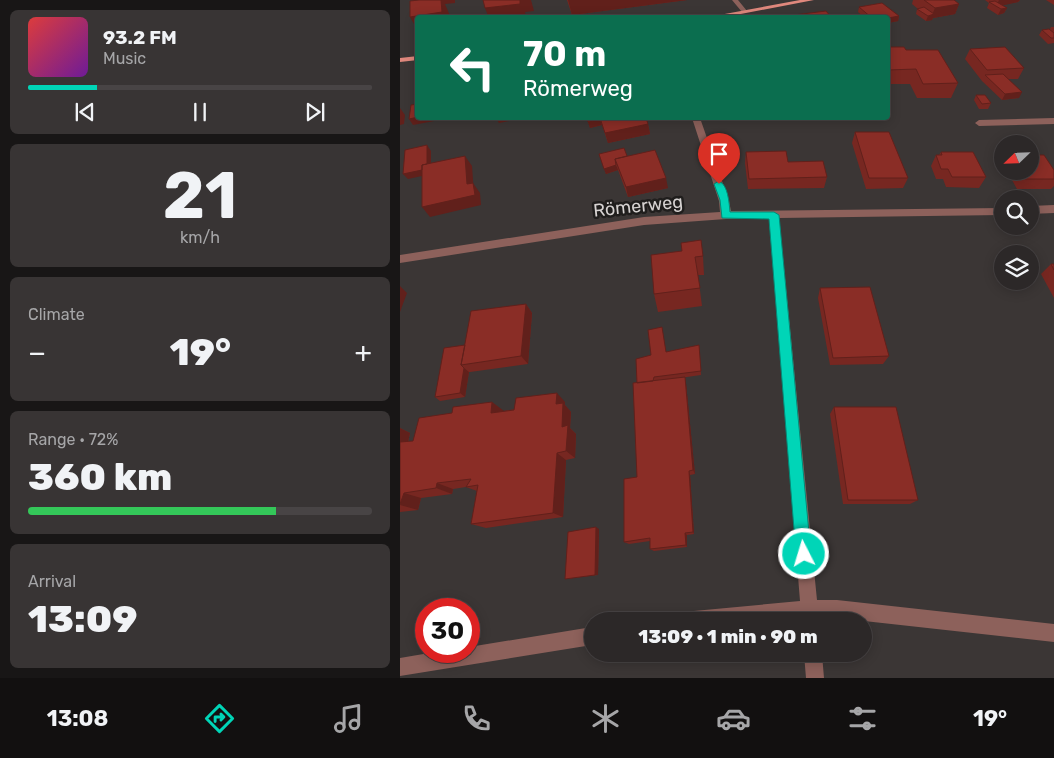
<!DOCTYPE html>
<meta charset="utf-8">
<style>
body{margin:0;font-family:Rubik,sans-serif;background:#383434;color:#f1f3f6;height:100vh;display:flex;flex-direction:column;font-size:19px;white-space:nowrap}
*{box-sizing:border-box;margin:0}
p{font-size:16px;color:#a6a6a8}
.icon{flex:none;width:28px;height:28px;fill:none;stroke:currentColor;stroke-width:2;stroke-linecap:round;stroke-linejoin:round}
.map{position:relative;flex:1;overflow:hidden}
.sheet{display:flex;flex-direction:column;gap:10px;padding:10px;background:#181616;width:400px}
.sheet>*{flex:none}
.banner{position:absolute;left:15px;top:15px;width:475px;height:105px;border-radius:5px;box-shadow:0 2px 12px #0003,0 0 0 1px #484445;background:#0b6e4f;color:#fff;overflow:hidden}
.needle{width:32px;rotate:247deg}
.controls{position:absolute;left:594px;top:135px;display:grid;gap:10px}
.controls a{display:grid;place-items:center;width:45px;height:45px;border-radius:50%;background:#2c2828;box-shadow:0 2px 12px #0003,0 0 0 1px #484445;font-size:25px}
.speed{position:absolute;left:15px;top:598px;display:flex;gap:10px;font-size:25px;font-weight:700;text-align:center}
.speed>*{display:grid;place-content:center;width:65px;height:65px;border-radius:50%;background:#2c2828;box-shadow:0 2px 12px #0003,0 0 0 1px #484445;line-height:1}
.speed .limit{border:8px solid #d22;background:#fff;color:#111}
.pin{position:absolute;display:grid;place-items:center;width:42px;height:42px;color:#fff;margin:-51px -21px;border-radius:50% 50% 50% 0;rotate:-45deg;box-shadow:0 0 5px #0007}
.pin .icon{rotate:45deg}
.me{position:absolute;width:55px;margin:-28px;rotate:355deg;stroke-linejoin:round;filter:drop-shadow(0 0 4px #0008)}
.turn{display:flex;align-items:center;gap:18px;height:105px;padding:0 25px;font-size:22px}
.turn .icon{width:65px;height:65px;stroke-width:2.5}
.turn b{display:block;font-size:35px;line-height:42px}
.big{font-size:38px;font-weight:800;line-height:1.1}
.sheet .tile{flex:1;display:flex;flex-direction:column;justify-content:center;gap:8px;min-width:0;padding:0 18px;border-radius:8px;background:#383434}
.sheet .dial{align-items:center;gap:0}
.dial b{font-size:65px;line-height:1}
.song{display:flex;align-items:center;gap:15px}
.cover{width:60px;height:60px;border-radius:8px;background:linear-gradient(135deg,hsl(0 70% 55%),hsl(280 70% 35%))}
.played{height:5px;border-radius:2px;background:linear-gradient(90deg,#00d5b7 20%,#484445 20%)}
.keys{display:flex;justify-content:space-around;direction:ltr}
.heat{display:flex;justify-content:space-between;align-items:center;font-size:28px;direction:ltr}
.charge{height:8px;border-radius:4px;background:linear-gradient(90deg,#34c759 72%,#484445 0)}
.trip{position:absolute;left:184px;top:612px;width:288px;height:50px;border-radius:25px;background:#2c2828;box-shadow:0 2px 12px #0003,0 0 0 1px #484445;font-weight:800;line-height:50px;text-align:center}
.dock{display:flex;height:80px;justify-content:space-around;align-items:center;background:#121010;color:#a6a6a8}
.dock .icon{width:35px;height:35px}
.dock .current{color:#00d5b7}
.dock b{font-size:22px;color:#f1f3f6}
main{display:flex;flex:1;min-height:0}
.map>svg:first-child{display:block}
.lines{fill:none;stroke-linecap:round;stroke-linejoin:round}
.minor{fill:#8d615b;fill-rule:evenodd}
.major{fill:#e0887d;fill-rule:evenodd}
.wall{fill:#772721}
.shaded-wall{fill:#61201b}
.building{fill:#8a2d26;stroke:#61201b}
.route{fill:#00d5b7;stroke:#008a77}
.labels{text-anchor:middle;stroke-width:5;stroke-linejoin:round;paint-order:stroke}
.street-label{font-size:18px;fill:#d6d2d1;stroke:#201e1d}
</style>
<main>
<section class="sheet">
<div class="tile">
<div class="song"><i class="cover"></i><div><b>93.2 FM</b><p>Music</p></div></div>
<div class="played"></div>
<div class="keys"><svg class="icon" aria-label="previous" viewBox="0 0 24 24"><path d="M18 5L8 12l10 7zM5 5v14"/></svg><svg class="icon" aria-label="pause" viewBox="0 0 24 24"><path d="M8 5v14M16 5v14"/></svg><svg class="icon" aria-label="next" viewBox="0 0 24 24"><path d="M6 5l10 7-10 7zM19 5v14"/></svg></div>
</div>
<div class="tile dial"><b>21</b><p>km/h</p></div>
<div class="tile"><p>Climate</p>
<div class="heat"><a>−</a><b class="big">19°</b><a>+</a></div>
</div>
<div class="tile"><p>Range · 72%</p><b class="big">360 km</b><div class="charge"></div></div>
<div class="tile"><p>Arrival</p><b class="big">13:09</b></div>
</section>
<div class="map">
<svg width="654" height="678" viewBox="0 0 654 678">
<rect width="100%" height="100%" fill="#3b3635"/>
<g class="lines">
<!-- minor -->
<path class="minor" d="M332,0H338L347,11L346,12H342Z
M292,118H300L329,201L331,211L602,208V215L379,218L417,600H437L654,624V642L437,618H419V621H401V618L372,621H274L277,615L283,612L400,601L369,218L326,219L244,225L0,263V255L244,217L320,212L319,201Z
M654,118V124L579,126L575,123L579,120Z
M654,205V213L630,214V206Z
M192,627V645L0,676V658L41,651H69V647Z
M404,654H422L424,678H406Z"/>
<!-- major -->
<path class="major" d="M400,0H414L320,18H303Z
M18,56V60L0,62V58Z"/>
</g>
<!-- wall -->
<path class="wall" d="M167,0H287L172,15Z
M513,0H554L559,4L555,14L533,18L532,20L526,21L516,14L517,9H518L512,4Z
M585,0H620L618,2L602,5L607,8L604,13L598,15L587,8L589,3Z
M646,0H654V5Z
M482,3L499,16L498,21L488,23V18H465L458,12L459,7Z
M651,27H654V43L648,44L639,35L642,30L650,29Z
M488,47L506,50L558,83L551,98H517L510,84H488Z
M570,49L624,68L618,79H608L619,98L602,100L582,81L565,59Z
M576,95L591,103L588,109H579L574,100Z
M187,118L248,124L250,134L208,143L202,125L190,128Z
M455,132L508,178L503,188L466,189L452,143Z
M346,152L388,162L427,177L424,188L348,189L345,163Z
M541,152L586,177L579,188L546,187L543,179H536L531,166L536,155H539Z
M199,154L227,156L268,188L228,197L218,170L206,174Z
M654,170V186L651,189H617L607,171Z
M282,251L303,256L304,275H298L302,306L258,312L254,294Z
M651,264H654V298L641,274Z
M420,288L489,356L483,364L430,365L418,298Z
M126,304L132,313L128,364L70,372H69L65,397L40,401L35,397L65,345Z
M299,345L301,375L280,378L286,384L295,474L290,475L294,534L287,535V547L254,551L250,549V541L229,544L224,542L237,477V383L266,352Z
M92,402L103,411L165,402V405L171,412L170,428L176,434L175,458L166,460L163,517L86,528L71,524L77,491L66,487L53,489L52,494L21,498L18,510L0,512V428L10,433L8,442L13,441L52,413Z
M434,407L518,500L510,504H443L430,414Z
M199,529L198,575L165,579Z"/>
<!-- shaded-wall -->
<path class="shaded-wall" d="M18,0H55V3L45,4L51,18H18V31L10,17Z
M120,0H131L134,11L125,12L126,18H89L85,8Z
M168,0H287L172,15Z
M599,0H620L618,2L596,7Z
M559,4L555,14L533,18L532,20L526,21L528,16L532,15L535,8Z
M607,8L604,13L598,15L601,9Z
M499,16L498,21L488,23V18Z
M622,92L619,98L602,100L605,94Z
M0,108L5,115L4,124L0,125Z
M18,117L50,118L13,125L9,119Z
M96,118H108L109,121L99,123Z
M200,120L202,125L190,128L188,122Z
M248,124L250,134L208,143L205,133Z
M27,145L31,151V174L8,179L3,174Z
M65,156L72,166L74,194L67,184Z
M216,165L218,170L206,174L204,169Z
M266,178L268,188L228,197L226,187Z
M73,183L80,193L81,205L30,217L22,207Z
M0,286L7,293L0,312Z
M126,304L132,313L128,364L121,356Z
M64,368L69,372L65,397L60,393Z
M285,377L286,384L295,474L293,470Z
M157,393L165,402V405L171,412L170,428L176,434L175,458L166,451L162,427L156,404Z
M92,402L104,411L91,413Z
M0,428L10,433L6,451L0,449Z
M157,453L166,460L163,517L153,513Z
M289,471L290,475L294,534L293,532Z
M37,483L53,489L52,494L36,488Z
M4,493L21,498L18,510L0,505Z
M196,527L199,529L198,575H195Z
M285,533L287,535V547L286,545Z"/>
<!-- building -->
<path class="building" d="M19,0H41L42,12L10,17V1Z
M83,0H120V4L85,8Z
M524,0H554L559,4L535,8Z
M595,1L607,8L601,9L589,2Z
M482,3L499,16L488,18H472L459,7Z
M524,7L534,14L528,16L517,9Z
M426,11L432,18H387L386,16Z
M649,29L654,33V38H651L642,30Z
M488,47H504L506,50H538L558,83L523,84L516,69L488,70Z
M605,47L624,68L587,70L570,49Z
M603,74L622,92L605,94L585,75Z
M576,95H585L591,103L582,104Z
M18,104V117L9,119L11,105Z
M187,118H200V120L188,122Z
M200,118H246L248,124L205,133Z
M455,132H489L508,178H469Z
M27,145V164L22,165V170L3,174L5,150Z
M224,148L227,156L215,159L216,165L204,169L199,154Z
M255,150L266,178L226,187L215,159Z
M386,151L388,162L423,161L427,177L349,179L346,152Z
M541,152H573L586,177H552L548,169H541L536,155H542Z
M630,155H644L654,170V179H625L620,171H630Z
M65,156L67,184L73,183L75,195L22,207V165Z
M301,240L303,256L295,257L300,288L254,294L251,255L282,251L281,243Z
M651,264H654V270Z
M470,287L489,356L433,358L420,288Z
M126,304L121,356L61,365L71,311Z
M262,327L266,352L299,345L301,371L254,377L253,381L237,383L236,359L251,355L248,330Z
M65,345L61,365L64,368L60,393L35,397L44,348Z
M285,377L293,470L289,471L293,532L285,533L286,545L250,549V538L224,542V479L237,477L233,383Z
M157,393L156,404L163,403L162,427L168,425L166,451L157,453L153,513L71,524L78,485L66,487L71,479L37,483L36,488L4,493L0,504V442L13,441L19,418L52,413L53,407L92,402L91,413L114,410L116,398Z
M434,407H496L518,500H448Z
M196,527L195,575L165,579L168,532Z"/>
<!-- route -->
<path class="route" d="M319,181C328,185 329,202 330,212H374L379,215L411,554L409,559L404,561L398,559L396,554L369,219L322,218L320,200L314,184Z"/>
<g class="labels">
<!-- street labels -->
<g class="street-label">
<text transform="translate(238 206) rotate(-6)" y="6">Römerweg</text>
</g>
</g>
</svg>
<div class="controls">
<a><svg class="needle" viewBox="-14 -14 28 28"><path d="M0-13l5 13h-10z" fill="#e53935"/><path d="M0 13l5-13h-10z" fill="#a6a6a8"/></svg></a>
<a><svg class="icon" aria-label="search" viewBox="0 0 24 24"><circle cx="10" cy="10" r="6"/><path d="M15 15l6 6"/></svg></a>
<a><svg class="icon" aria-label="layers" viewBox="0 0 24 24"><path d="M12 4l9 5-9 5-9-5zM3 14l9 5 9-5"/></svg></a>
</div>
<div class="speed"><div class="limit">30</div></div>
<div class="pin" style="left:319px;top:184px;background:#d93025"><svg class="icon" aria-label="arrive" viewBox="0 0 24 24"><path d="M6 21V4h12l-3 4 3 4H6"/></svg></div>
<svg class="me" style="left:404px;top:554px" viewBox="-20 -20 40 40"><circle r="17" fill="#00d5b7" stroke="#fff" stroke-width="3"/><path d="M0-11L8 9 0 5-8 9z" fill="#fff"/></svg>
<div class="trip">13:09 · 1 min · 90 m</div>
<div class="banner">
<div class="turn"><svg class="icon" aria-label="left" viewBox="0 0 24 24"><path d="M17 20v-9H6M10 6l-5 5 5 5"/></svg><div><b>70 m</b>Römerweg</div></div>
</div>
</div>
</main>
<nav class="dock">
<b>13:08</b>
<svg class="icon current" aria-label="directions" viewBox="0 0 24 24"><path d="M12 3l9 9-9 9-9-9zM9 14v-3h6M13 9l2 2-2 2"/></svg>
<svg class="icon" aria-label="music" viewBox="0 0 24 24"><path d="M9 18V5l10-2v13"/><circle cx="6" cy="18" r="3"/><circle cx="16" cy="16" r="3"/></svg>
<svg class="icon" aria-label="phone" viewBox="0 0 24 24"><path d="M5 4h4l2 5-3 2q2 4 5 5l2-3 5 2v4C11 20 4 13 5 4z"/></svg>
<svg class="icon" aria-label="climate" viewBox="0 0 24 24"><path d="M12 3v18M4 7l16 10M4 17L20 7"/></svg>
<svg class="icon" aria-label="car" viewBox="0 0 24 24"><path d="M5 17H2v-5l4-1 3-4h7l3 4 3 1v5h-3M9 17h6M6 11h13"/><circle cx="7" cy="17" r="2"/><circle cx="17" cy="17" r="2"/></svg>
<svg class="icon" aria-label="filters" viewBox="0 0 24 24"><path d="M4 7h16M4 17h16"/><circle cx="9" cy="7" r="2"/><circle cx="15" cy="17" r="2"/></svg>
<b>19°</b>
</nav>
